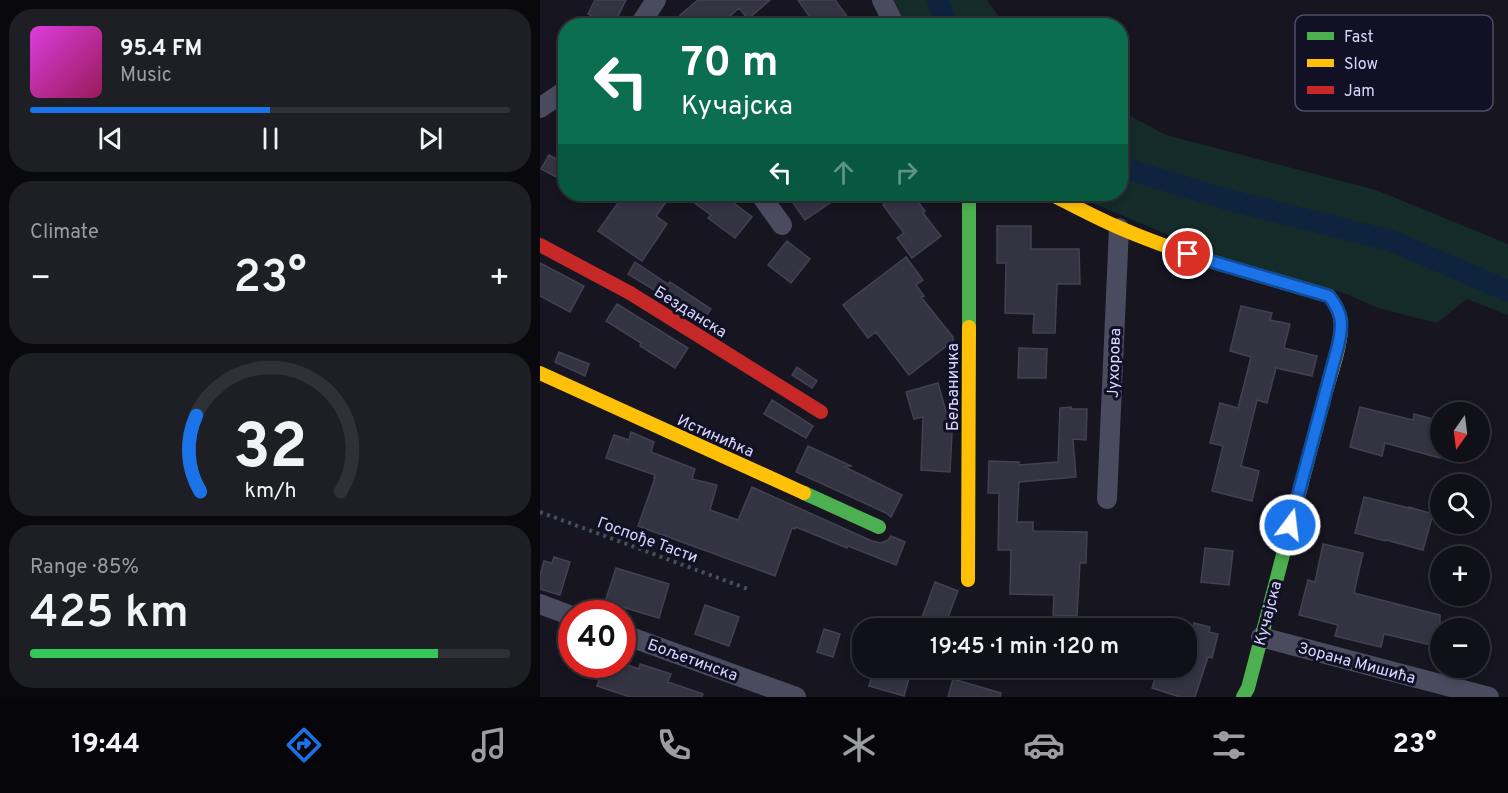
<!DOCTYPE html>
<meta charset="utf-8">
<style>
body{margin:0;font-family:Overpass,sans-serif;background:#1e1e25;color:#f1f3f6;height:100vh;display:flex;flex-direction:column;font-size:22px;white-space:nowrap}
*{box-sizing:border-box;margin:0}
p{font-size:20px;color:#9c9da2}
.icon{flex:none;width:33px;height:33px;fill:none;stroke:currentColor;stroke-width:2;stroke-linecap:round;stroke-linejoin:round}
.map{position:relative;flex:1;overflow:hidden}
.details{display:flex;flex-direction:column;gap:9px;padding:9px;background:#09090d;width:540px}
.details>*{flex:none}
.guide{position:absolute;left:18px;top:18px;width:570px;height:183px;border-radius:24px;box-shadow:0 3px 9px #0003,0 0 0 2px #303037;background:#0b6e4f;color:#fff;overflow:hidden}
.needle{width:39px;rotate:194deg}
.fabs{position:absolute;left:890px;top:402px;display:grid;gap:12px}
.fabs a{display:grid;place-items:center;width:60px;height:60px;border-radius:50%;background:#101018;box-shadow:0 3px 9px #0003,0 0 0 2px #303037;font-size:30px}
.speed{position:absolute;left:18px;top:600px;display:flex;gap:12px;font-size:30px;font-weight:700;text-align:center}
.speed>*{display:grid;place-content:center;width:78px;height:78px;border-radius:50%;background:#101018;box-shadow:0 3px 9px #0003,0 0 0 2px #303037;line-height:1}
.speed .limit{border:9px solid #d22;background:#fff;color:#111}
.pin{position:absolute;display:grid;place-items:center;width:51px;height:51px;color:#fff;margin:-26px;border:3px solid #fff;border-radius:50%;box-shadow:0 2px 6px #0007}
.me{position:absolute;width:66px;margin:-33px;rotate:15deg;stroke-linejoin:round;filter:drop-shadow(0 0 4px #0008)}
.turn{display:flex;align-items:center;gap:21px;height:126px;padding:0 24px;font-size:27px}
.turn .icon{width:78px;height:78px;stroke-width:2.5}
.turn b{display:block;font-size:42px;line-height:51px}
.lanes{display:flex;align-items:center;height:57px;padding:0 24px;background:#0003;justify-content:center;gap:30px;direction:ltr}
.lanes .off{opacity:.35}
.big{font-size:45px;font-weight:600;line-height:1.1}
.details .tile{flex:1;display:flex;flex-direction:column;justify-content:center;gap:9px;min-width:0;padding:0 21px;border-radius:24px;background:#1e1e25}
.details .dial{align-items:center;gap:0}
.dial svg{height:156px;overflow:visible;fill:none;stroke:#303037;stroke-width:7;stroke-linecap:round;text-anchor:middle}
.dial text{fill:#f1f3f6;stroke:none}
.song{display:flex;align-items:center;gap:18px}
.cover{width:72px;height:72px;border-radius:9px;background:linear-gradient(135deg,hsl(300 70% 55%),hsl(330 70% 35%))}
.played{height:6px;border-radius:3px;background:linear-gradient(90deg,#1a73e8 50%,#303037 50%)}
.keys{display:flex;justify-content:space-around;direction:ltr}
.heat{display:flex;justify-content:space-between;align-items:center;font-size:33px;direction:ltr}
.charge{height:9px;border-radius:4px;background:linear-gradient(90deg,#34c759 85%,#303037 0)}
.trip{position:absolute;left:312px;top:618px;width:345px;height:60px;border-radius:24px;background:#101018;box-shadow:0 3px 9px #0003,0 0 0 2px #303037;font-weight:600;line-height:60px;text-align:center}
.tab-bar{display:flex;height:96px;justify-content:space-around;align-items:center;background:#06060a;color:#9c9da2}
.tab-bar .icon{width:42px;height:42px}
.tab-bar .on{color:#1a73e8}
.tab-bar b{font-size:27px;color:#f1f3f6}
main{display:flex;flex:1;min-height:0}
.map>svg:first-child{display:block}
.green{fill:#142b2a}
.lines{fill:none;stroke-linecap:round;stroke-linejoin:round}
.canal{stroke:#0e233e;stroke-width:21}
.building{fill:#343342;stroke:#434053;stroke-width:1.5}
.path{stroke:#44515c;stroke-width:4;stroke-dasharray:3 4.5;stroke-linecap:butt}
.street{stroke:#4b4b60;stroke-width:20}
.fast{stroke:#4caf50;stroke-width:14}
.slow{stroke:#ffc107;stroke-width:14}
.jam{stroke:#c62828;stroke-width:14}
.route-casing{stroke:#114b97;stroke-width:15}
.route{stroke:#1a73e8;stroke-width:10}
.labels{text-anchor:middle;stroke-width:6;stroke-linejoin:round;paint-order:stroke}
.street-label{font-size:16px;fill:#d8d7fd;stroke:#121025}
.key{fill:#121025;stroke:#4d4c66;stroke-width:1.5}
.key-label{font-size:16px;fill:#d8d7fd}
</style>
<main>
<section class="details">
<div class="tile">
<div class="song"><i class="cover"></i><div><b>95.4 FM</b><p>Music</p></div></div>
<div class="played"></div>
<div class="keys"><svg class="icon" aria-label="previous" viewBox="0 0 24 24"><path d="M18 5L8 12l10 7zM5 5v14"/></svg><svg class="icon" aria-label="pause" viewBox="0 0 24 24"><path d="M8 5v14M16 5v14"/></svg><svg class="icon" aria-label="next" viewBox="0 0 24 24"><path d="M6 5l10 7-10 7zM19 5v14"/></svg></div>
</div>
<div class="tile"><p>Climate</p>
<div class="heat"><a>−</a><b class="big">23°</b><a>+</a></div>
</div>
<div class="tile dial"><svg viewBox="0 0 100 80">
<path d="M14 69A42 42 0 1 1 86 69"/>
<path d="M14 69A42 42 0 0 1 12 30" stroke="#1a73e8"/>
<text x="50" y="56" font-size="32" font-weight="700">32</text>
<text x="50" y="72" font-size="11">km/h</text>
</svg></div>
<div class="tile"><p>Range · 85%</p><b class="big">425 km</b><div class="charge"></div></div>
</section>
<div class="map">
<svg width="968" height="697" viewBox="0 0 968 697">
<rect width="100%" height="100%" fill="#161520"/>
<!-- green -->
<path class="green" d="M344,0H447L465,25H356Z
M581,111L626,135L836,190L968,244V315L927,299L897,323L838,308L804,293L688,260L531,194H580Z"/>
<g class="lines">
<!-- canal -->
<path class="canal" d="M397,0L408,26
M580,167L689,200L852,241L968,291"/>
</g>
<!-- building -->
<path class="building" d="M55,0H86L73,26L48,14Z
M158,0H230L208,19L199,8L179,26H149L140,15Z
M258,0H295L314,26H276Z
M9,155L26,164V182L1,169Z
M65,194H132L116,216L127,224L102,261L58,231L78,203Z
M142,194H182L212,217L195,238L168,218L171,215Z
M261,194H303L265,220L251,200Z
M358,194H372L385,211L383,213L401,236L372,258L357,238L364,233L343,205Z
M457,226H491V249H539L540,284H517L515,333H493L494,314L465,313L466,263H457Z
M247,241L270,259L251,283L228,265Z
M366,257L383,280L376,285L384,296L381,297L413,337V341L369,375L336,332L328,338L303,305Z
M95,262L128,284L130,282L171,309L163,320L88,274Z
M0,263L44,286L30,312L0,296Z
M77,304L148,348L135,368L100,346L101,343L66,321Z
M701,306L732,313L730,320L750,324L744,348L777,356L772,376L736,368L727,403L717,400L701,466L719,471L712,501L672,491L683,446L670,443L680,403L698,408L711,357L690,351Z
M479,348L507,349L506,378H478Z
M19,352L49,364L45,376L15,362Z
M257,367L277,381L272,388L252,375Z
M398,383L412,433L410,472L381,470L383,417L374,419L366,392Z
M232,400L273,426L266,438L224,414Z
M531,407V409H547L546,440L533,439L536,477L479,482L477,522H493V531L547,532L546,563H540L537,616L513,615L514,595L470,594L471,550H458L459,493H448L449,461L479,462V465L518,462L520,408Z
M820,407L873,420L874,414L900,421V458L845,443L842,456L810,447Z
M91,432L114,442L111,452L155,469L152,479L177,485L170,510L198,520L212,487L332,541L341,543L348,540L351,536L365,542L356,565L308,546L307,548L256,527L255,529L252,528L235,576L98,526L115,478H114L115,475L66,458L74,435L89,440Z
M268,446L311,466L305,467L362,495L351,517L346,513L256,472Z
M824,497L869,508V507L893,514L883,550L846,540L845,541L815,533Z
M783,544L823,553L814,593L900,615V647L844,634L841,647L832,645L795,636L798,625L759,615L768,580L775,582Z
M665,548L693,551L689,585L661,582Z
M14,557L30,562L20,595L0,589V575L4,561L12,563Z
M76,568L129,584L119,618L65,602Z
M395,582L418,591L404,628H378Z
M165,605L199,617L189,646L155,634Z
M654,623L670,627L669,632L678,634L672,658L668,657L655,697H640L612,688L618,668H646V654Z
M284,629L300,634L293,657L277,652Z
M82,663L99,669L100,664L131,674L128,682L163,694L162,697H90L57,686L64,665L77,669L79,664Z
M334,668H372L364,696L329,686Z
M413,679L461,693L460,697H408Z"/>
<g class="lines">
<!-- path -->
<path class="path" d="M0,512L208,589"/>
<!-- street -->
<path class="street" d="M342,0L355,26
M99,26L116,0
M0,108L26,90
M220,194L242,225
M567,499L579,228
M0,604L32,616
M82,634L256,697
M721,637L949,697"/>
<!-- fast -->
<path class="fast" d="M429,327V194
M264,493L339,527
M703,697L708,688L785,395"/>
<!-- slow -->
<path class="slow" d="M510,194C533,205 556,218 580,228C647,257 719,275 789,296C794,302 798,309 800,317C805,337 790,375 785,395
M0,373L264,493
M428,580L429,327"/>
<!-- jam -->
<path class="jam" d="M0,245L90,293L281,412"/>
</g>
<g class="lines">
<defs>
<path id="route" d="M648,254L680,264L789,296C803,314 803,324 798,346L750,525"/>
</defs>
<!-- route casing -->
<use href="#route" class="route-casing"/>
<!-- route -->
<use href="#route" class="route"/>
</g>
<g class="labels">
<!-- street labels -->
<g class="street-label">
<text transform="translate(151 311) rotate(32)" y="6">Безданска</text>
<text transform="translate(573 363) rotate(-88)" y="6">Јухорова</text>
<text transform="translate(412 387) rotate(-90)" y="6">Бељаничка</text>
<text transform="translate(176 435) rotate(24)" y="6">Истинићка</text>
<text transform="translate(108 539) rotate(20)" y="6">Госпође Тасти</text>
<text transform="translate(727 613) rotate(-75)" y="6">Кучајска</text>
<text transform="translate(153 659) rotate(20)" y="6">Бољетинска</text>
<text transform="translate(817 662) rotate(15)" y="6">Зорана Мишића</text>
</g>
</g>
<!-- legend -->
<rect x="755" y="15" width="198" height="96" rx="9" class="key"/>
<rect x="767" y="32" width="27" height="8" fill="#4caf50"/>
<rect x="767" y="59" width="27" height="8" fill="#ffc107"/>
<rect x="767" y="86" width="27" height="8" fill="#c62828"/>
<g class="key-label">
<text x="804" y="42">Fast</text>
<text x="804" y="69">Slow</text>
<text x="804" y="96">Jam</text>
</g>
</svg>
<div class="fabs">
<a><svg class="needle" viewBox="-14 -14 28 28"><path d="M0-13l5 13h-10z" fill="#e53935"/><path d="M0 13l5-13h-10z" fill="#9c9da2"/></svg></a>
<a><svg class="icon" aria-label="search" viewBox="0 0 24 24"><circle cx="10" cy="10" r="6"/><path d="M15 15l6 6"/></svg></a>
<a>+</a>
<a>−</a>
</div>
<div class="speed"><div class="limit">40</div></div>
<div class="pin" style="left:648px;top:254px;background:#d93025"><svg class="icon" aria-label="arrive" viewBox="0 0 24 24"><path d="M6 21V4h12l-3 4 3 4H6"/></svg></div>
<svg class="me" style="left:750px;top:525px" viewBox="-20 -20 40 40"><circle r="17" fill="#1a73e8" stroke="#fff" stroke-width="3"/><path d="M0-11L8 9 0 5-8 9z" fill="#fff"/></svg>
<div class="trip">19:45 · 1 min · 120 m</div>
<div class="guide">
<div class="turn"><svg class="icon" aria-label="left" viewBox="0 0 24 24"><path d="M17 20v-9H6M10 6l-5 5 5 5"/></svg><div><b>70 m</b>Кучајска</div></div>
<div class="lanes"><svg class="icon" aria-label="left" viewBox="0 0 24 24"><path d="M17 20v-9H6M10 6l-5 5 5 5"/></svg><svg class="icon off" aria-label="ahead" viewBox="0 0 24 24"><path d="M12 20V5M6 11l6-6 6 6"/></svg><svg class="icon off" aria-label="right" viewBox="0 0 24 24"><path d="M7 20v-9h11M14 6l5 5-5 5"/></svg></div>
</div>
</div>
</main>
<nav class="tab-bar">
<b>19:44</b>
<svg class="icon on" aria-label="directions" viewBox="0 0 24 24"><path d="M12 3l9 9-9 9-9-9zM9 14v-3h6M13 9l2 2-2 2"/></svg>
<svg class="icon" aria-label="music" viewBox="0 0 24 24"><path d="M9 18V5l10-2v13"/><circle cx="6" cy="18" r="3"/><circle cx="16" cy="16" r="3"/></svg>
<svg class="icon" aria-label="phone" viewBox="0 0 24 24"><path d="M5 4h4l2 5-3 2q2 4 5 5l2-3 5 2v4C11 20 4 13 5 4z"/></svg>
<svg class="icon" aria-label="climate" viewBox="0 0 24 24"><path d="M12 3v18M4 7l16 10M4 17L20 7"/></svg>
<svg class="icon" aria-label="car" viewBox="0 0 24 24"><path d="M5 17H2v-5l4-1 3-4h7l3 4 3 1v5h-3M9 17h6M6 11h13"/><circle cx="7" cy="17" r="2"/><circle cx="17" cy="17" r="2"/></svg>
<svg class="icon" aria-label="filters" viewBox="0 0 24 24"><path d="M4 7h16M4 17h16"/><circle cx="9" cy="7" r="2"/><circle cx="15" cy="17" r="2"/></svg>
<b>23°</b>
</nav>
